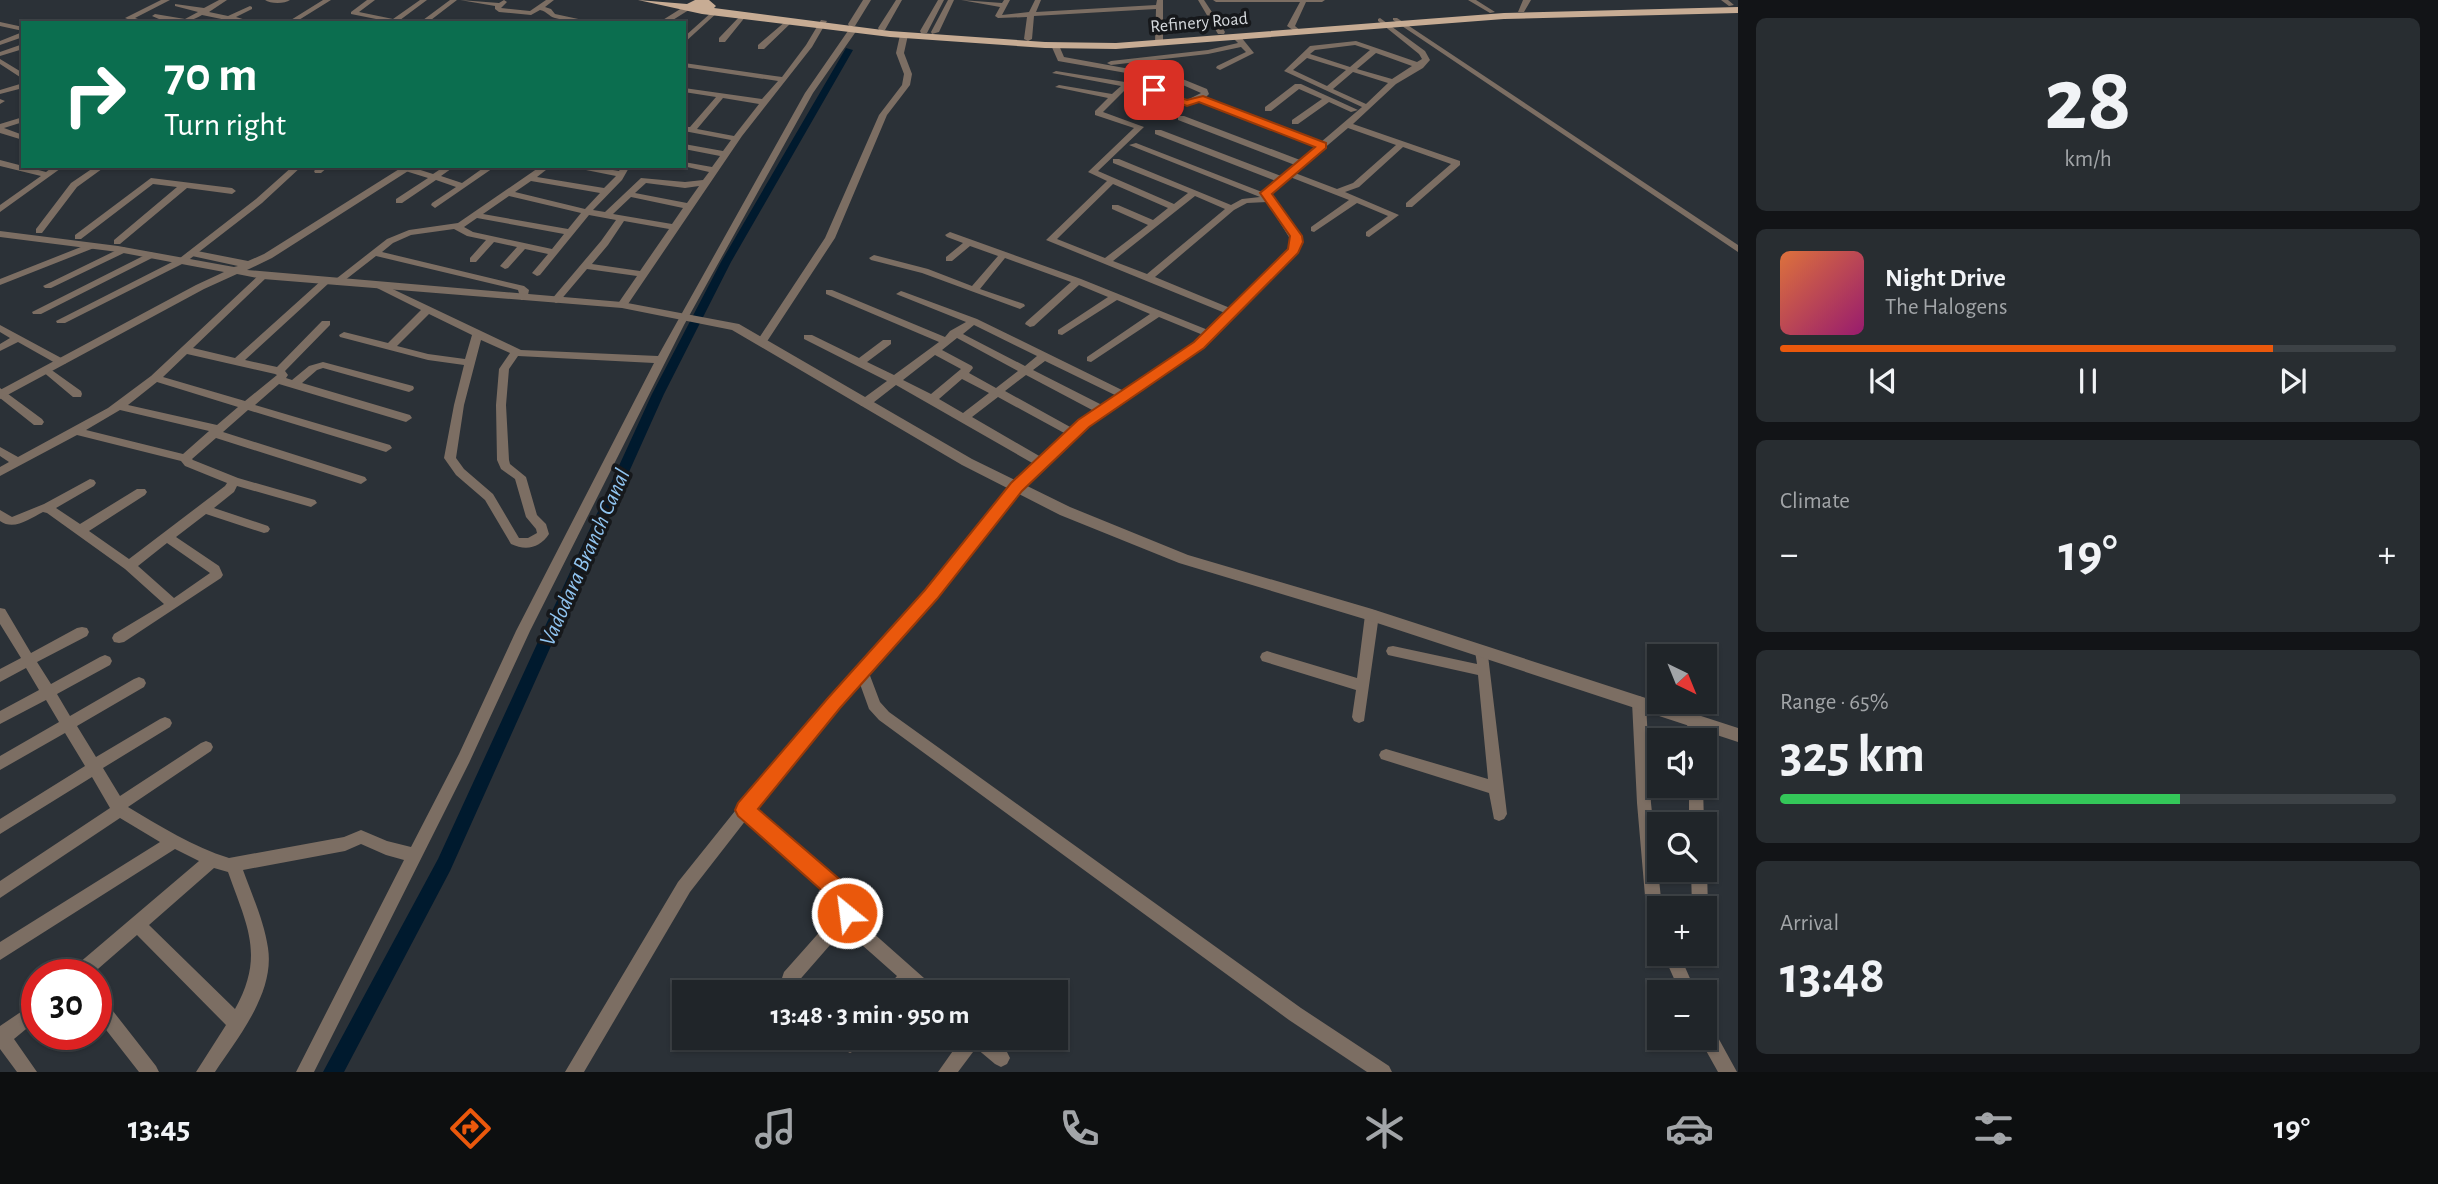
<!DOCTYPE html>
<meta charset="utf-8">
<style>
body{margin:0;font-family:"Alegreya Sans",sans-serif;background:#282d31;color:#f1f3f6;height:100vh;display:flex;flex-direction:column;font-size:26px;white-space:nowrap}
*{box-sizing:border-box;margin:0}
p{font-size:23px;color:#a2a5a8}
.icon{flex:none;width:38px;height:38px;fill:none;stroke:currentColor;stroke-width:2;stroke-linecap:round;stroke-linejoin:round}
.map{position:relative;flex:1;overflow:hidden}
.drawer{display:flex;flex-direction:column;gap:18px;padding:18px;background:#121417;width:700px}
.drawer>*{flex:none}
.top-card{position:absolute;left:21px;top:21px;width:665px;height:147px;border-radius:0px;box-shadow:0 2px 5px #0004,0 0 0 2px #3d4246;background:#0b6e4f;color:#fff;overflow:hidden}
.needle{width:46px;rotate:137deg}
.buttons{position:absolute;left:1647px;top:644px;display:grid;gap:14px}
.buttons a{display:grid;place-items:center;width:70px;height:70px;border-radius:0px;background:#202529;box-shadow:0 2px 5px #0004,0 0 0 2px #3d4246;font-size:35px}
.speed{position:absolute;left:21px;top:959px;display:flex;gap:14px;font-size:35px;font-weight:700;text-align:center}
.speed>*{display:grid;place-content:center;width:91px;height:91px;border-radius:50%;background:#202529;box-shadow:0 2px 5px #0004,0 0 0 2px #3d4246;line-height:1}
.speed .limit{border:10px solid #d22;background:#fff;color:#111}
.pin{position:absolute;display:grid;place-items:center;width:60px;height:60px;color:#fff;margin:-30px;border-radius:14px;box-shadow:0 4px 10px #0006}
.me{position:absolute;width:77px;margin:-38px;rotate:331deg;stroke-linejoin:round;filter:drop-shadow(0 0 5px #0008)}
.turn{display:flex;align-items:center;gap:24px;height:147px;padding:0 28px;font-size:32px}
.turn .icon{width:91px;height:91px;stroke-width:2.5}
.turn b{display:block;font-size:49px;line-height:60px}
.big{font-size:52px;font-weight:600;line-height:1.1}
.drawer .widget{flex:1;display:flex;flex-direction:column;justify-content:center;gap:10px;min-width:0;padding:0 24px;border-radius:10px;background:#282d31}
.drawer .dial{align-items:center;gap:0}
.dial b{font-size:91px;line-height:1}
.song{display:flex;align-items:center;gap:21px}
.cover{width:84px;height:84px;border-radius:10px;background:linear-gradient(135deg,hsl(20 70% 55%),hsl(320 70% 35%))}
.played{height:7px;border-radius:4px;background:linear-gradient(90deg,#ea580c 80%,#3d4246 80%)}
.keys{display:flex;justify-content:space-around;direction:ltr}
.heat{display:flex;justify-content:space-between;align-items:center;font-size:38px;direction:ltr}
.charge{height:10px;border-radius:5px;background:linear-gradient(90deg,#34c759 65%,#3d4246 0)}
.trip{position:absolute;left:672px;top:980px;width:396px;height:70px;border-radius:0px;background:#202529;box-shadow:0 2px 5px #0004,0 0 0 2px #3d4246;font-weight:600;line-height:70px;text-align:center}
.tabs{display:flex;height:112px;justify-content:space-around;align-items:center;background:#0d0f10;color:#a2a5a8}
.tabs .icon{width:49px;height:49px}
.tabs .on{color:#ea580c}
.tabs b{font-size:32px;color:#f1f3f6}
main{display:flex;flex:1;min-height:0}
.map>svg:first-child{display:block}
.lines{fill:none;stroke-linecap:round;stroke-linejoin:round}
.canal{fill:#001a2e;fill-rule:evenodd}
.minor{fill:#7c6e63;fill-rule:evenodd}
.tertiary{fill:#7c6e63;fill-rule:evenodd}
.primary{fill:#c7ac94;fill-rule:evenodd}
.route{fill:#ea580c;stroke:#983908;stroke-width:2}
.labels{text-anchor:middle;stroke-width:7;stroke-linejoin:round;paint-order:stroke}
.far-street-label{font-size:18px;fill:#d5d9dd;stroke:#16181b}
.water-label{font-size:23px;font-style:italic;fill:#90c4f0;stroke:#16181b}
</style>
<main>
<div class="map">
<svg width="1738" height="1072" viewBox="0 0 1738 1072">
<rect width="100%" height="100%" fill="#2b3137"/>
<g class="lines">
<!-- canal -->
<path class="canal" d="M846,48L853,50L731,262L664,394L450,871L344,1072H323L438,859L652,394L721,262Z"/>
<!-- minor -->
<path class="minor" d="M161,0H170L135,18L150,23H138L125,18Z
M219,0H227L209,12L228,16L250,6L252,7V9L236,17L256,23H241L202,15C185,25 169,24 152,16L155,14L185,19L198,12L175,6V4L204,8Z
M265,0H290C285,4 270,4 265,0Z
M323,0H331L294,23H286Z
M367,0H375L359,12L393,19L420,0H427L396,23L351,14V12Z
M450,0H457L427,23H419Z
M460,0L499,3L504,0L507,2L501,8L530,11L546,0H554L545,7L551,9L555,14L597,23C583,23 569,22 555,18C548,16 548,12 540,10L531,15L499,12L495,9V6Z
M896,0H902L885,30H879L878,28Z
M938,0H944L927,33H921L920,31Z
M948,0H954L939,32L932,34L931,32Z
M961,0L1002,3L1004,0H1010L1002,15L1029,12L1035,0H1041L1036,12L1156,5L1157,0H1163V43L1159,45L1155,43L1156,9L1034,16L1032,39L1028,41L1024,39L1027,17L998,18L995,16L1000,7Z
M1198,0H1204L1225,32L1224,34H1218Z
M1213,0H1325L1322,2H1306L1295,26L1301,31L1297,33L1287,26L1300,2H1216Z
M1468,0H1476L1495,12L1490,13Z
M1721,0H1728L1734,5L1729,6Z
M713,11L718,12L684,43V37Z
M741,15L746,16L725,42H719V38Z
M1380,18L1425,51L1430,60L1423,68L1396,84L1353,124L1460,161V165L1412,207H1406V203L1451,164L1403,147L1359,187L1345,192L1399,215L1369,237L1366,236V232L1388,216L1357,203L1314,232L1311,231V227L1349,200L1290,177L1271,193L1300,236L1302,242L1296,253L1203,347L1088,426L1021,490L936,599L869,673L880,702L889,712L1301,1008L1389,1066L1392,1072H1367L1289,1020L879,720L869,709L860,684L755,809L851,892L857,904L854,916L933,986L935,992H915L909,987L905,992H886L888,986L897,976L844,929L796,984L790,986L784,984L782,978L784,972L840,909L841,905L746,820L690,892L584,1072H565L678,882L743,801L829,699L926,591L1013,484L1034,464L896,385L869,406H861L860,403L861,400L887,381L804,339V335H812L859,358L883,340H891V344L867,362L894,375L939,342L826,294V290H832L945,337L950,331L966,322L896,294L901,291L904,292L977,319L1124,391L1195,343L1203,335L1159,317L1091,362L1087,361V357L1150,314L1117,300L1062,335L1058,334V330L1108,297L1079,285L1034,326L1030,327L1025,324L1026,322L1071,282L1005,258L980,289L1024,304L1025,306L1020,309L922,273L871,260L869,258L874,255L928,269L972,286L998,256L970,246L952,261H946V257L963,243L947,237L945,235L950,232L1081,279L1208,330L1225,313L1046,240L1107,181L1088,172L1134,128L1095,115V111L1108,98L1055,87L1059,85L1112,94L1121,86L1052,73L1056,71L1125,82L1132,74L1058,61L1051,45L1058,43L1064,57L1141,71V75L1132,83L1157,88L1187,100L1201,93L1151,71L1158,69L1207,89L1209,94L1205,98L1321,142L1362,107L1284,71L1310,46L1356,41L1417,62L1422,59L1419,54L1378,21V19ZM1355,45L1370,50L1350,67L1310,54L1315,50ZM1376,53L1412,66L1392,79L1357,69ZM1307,58L1346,70L1327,86L1293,70ZM1353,72L1388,83L1366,104L1333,89ZM1128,87L1147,91L1124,102V106H1130L1154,93L1175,101L1151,114V118H1157L1182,104L1187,105L1199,101L1316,146L1300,160L1184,116H1178V120L1295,165L1281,176L1161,130H1155V134L1276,181L1262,192L1136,143L1129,145L1260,197L1242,199L1231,205L1119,159H1113V163L1188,193L1174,204L1098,171L1144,127L1103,112ZM1348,128L1396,145L1353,183L1337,189L1295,173ZM1113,184L1168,208L1153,220L1118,205H1112V209L1148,225L1105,258L1057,239ZM1195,196L1225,209L1147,274L1113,261ZM1267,202L1292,242L1289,250L1230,308L1155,277L1234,210L1247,203ZM974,325L1037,356L1025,366L963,334ZM957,338L1018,371L996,388L969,373L973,368L972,366L942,350ZM935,355L961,369L931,394L903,380ZM1045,361L1117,396L1102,405L1033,370ZM1026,375L1094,411L1072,428L1005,391ZM962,379L989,393L963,413L939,399ZM998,397L1066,434L1041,457L972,417Z
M1393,18H1397L1738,245V252L1393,20Z
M821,20L827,21L812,47L742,136L626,307H618L617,305L637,276L587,269L559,302L556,303L551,300L601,241L616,220L589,215L540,275L537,276L532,273L548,254L525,249L508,268L505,269L500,266L517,247L494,242L476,262H470V258L486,240L467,236L454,229L411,235L393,243L382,252L524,286L529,290L527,300H521L518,290L376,256L340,284L337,285L332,282L387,239L409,230L458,223L541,166H551L537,177L604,188L616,176L566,166H588L619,171L622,166H630L622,180L593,210L605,212L641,178L685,182L703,180L709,172L683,166L684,162L712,167L720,156L684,149V144L723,151L731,140L684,131V127H690L716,97L684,92V88L762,99L778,81L684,67V63L782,77L806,45ZM723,98L759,104L734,136L697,129ZM531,181L600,193L585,209L515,192ZM646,183L685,188L699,186L687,203L635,193ZM509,196L581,213L568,229L483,214ZM631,197L683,208L672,224L613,214ZM477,218L564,234L552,249L473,232L464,227ZM624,221L669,229L640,271L592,264L608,245Z
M786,21L792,22L764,49H758V45Z
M0,22L23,27V31L0,26Z
M850,28L857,30L813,93L684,325L530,631L469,763L314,1072H296L404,860L386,855L361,844L345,851L243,870C252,895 264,921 268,948C275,993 238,1037 215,1072H196L226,1025L137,935L91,975H70L72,969L199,861L175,849L0,960V942L160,842L120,818L0,898V881L110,808L92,777L0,834V819L85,766L65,733L0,770V756L59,722L46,700L0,724V711L39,690L26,668L0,682V669L21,658L0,624V608L5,609L31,653L77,628L82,627L87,628L89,632L87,636L37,662L51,684L100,657L105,655L110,657L112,661L110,665L57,694L70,716L134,679L139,677L144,679L146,683L144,687L77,726L96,757L160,719L165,717L170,719L172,723L170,727L103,768L120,796L201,743L206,741L211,743L213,747L211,751L128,807C160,826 193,847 229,858L344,837L361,830L387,841L411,847L459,754L516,631L654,363L518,356L509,369L506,405L509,460L510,464L526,477L537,515L546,524L549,534C540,548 526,551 511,544L485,500L456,475L444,458L454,405L464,365L428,360L340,337L339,335L344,332L388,343L421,310L377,288V284L380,283L521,350L658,356L805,93ZM429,314L472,335L465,359L428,354L397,346ZM481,340L510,353L499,369L496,405L497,460L501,469L515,479L526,517L536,529L537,533L528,538H519L493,494L464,469L456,458L464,405ZM214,868L228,872C247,926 265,955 235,1009L149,925Z
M20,33H23V37L0,45V41Z
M904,33L908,35L904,53L912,74L910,85L887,115L835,238L766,343H758L757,341L825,238L879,115L902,85L904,74L896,53L900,35Z
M1235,37H1241L1254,53L1220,70L1216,68L1217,66L1246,52L1241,47L1208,54L1111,65L1107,63L1111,61L1208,50L1238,43L1234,39Z
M20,45H23V49L0,56V52Z
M0,59L23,73V79L0,64Z
M20,84H23V88L0,94V90Z
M1295,84H1301L1358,110L1351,112L1329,102L1298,124H1292V120L1322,99L1299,89L1271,111H1265V107Z
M0,99L5,101L0,104Z
M19,101H23V105H19Z
M23,117V122L4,128L23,135V140L0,133V124Z
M0,160L46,172L54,166H64L0,212V205L41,176L0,166Z
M96,166H106L77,187L42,233H36V229L71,183Z
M230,166H248C244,170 234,170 230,166Z
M293,166H302L262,203L186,262L65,323H57L56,321L180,258L256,199Z
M319,166H329L321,173H315L314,171Z
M398,166H408L433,174L445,166H455L441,176L462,183L486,166H496L435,208L431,205L432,203L456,187L436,180L402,203H396V199L428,178L399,169Z
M151,178L232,188L236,191L232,194L187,188L120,244H114V240L177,187L153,184L81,239H75V235Z
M91,243L96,246L94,248L0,285V279Z
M123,247L126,248V252L51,288H45L43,286Z
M151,252L156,255L154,257L41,314H33L32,312Z
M263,273L268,276L266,278L193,348L235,358L323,279H329V283L245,360L277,367L322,321H330V325L285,371L288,375L286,378L292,380L309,366L323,362L413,386L414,388L413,390L409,392L323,368L317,370L302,383L410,415L412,418L406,422L279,384L255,405L390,445L392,448L386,452L248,410L223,432L365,477L367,480L361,484L216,438L192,459L193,460L238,478L315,500L317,503L311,507L237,486L234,492L214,508L268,526L270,529L268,532L264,533L206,514L176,537L219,566L223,575L221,578L124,642L119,643L114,642L112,638L114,634L164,604L125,569L47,513L43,512C29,519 14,531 0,521V510L12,517L44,504L90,479L94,480L96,483L94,486L56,508L80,524L137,489H145L147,492L145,495L89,531L129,559L225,486L227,483L185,466L181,461L77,435L0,476V467L9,462L0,456V447L18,457L108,408L151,376L260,274ZM187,354L275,374L277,375L245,401L163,377ZM157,382L238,407L217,425L128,405ZM120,410L209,431L183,454L86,430ZM167,543L210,573L174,598L138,566Z
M0,325L65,360L66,362L65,364H57L18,342L0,351V344L10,338L0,332Z
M46,366L81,391L82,394L81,397H73L42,371L41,369Z
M0,388L42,419L44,422L42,425H34L0,398Z
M1372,610L1377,611L1379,615L1364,721L1359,723L1354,721L1352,717L1356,690L1262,661L1260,657L1262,653L1267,651L1357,678L1365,615L1367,611Z
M1393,646L1477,664L1475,651L1477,647L1482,646L1487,647L1507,814L1504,819L1499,821L1494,819L1489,793L1381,759L1379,755L1381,751L1386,749L1488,779L1478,675L1388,655L1386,651L1388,647Z
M1639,696L1644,698L1646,702L1651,803L1662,908H1659V936L1653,934L1647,919L1637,803L1632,702L1634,698Z
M1694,714L1699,716L1702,740H1688L1687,720L1689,716Z
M1689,786H1703L1704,824H1689Z
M1705,865L1707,870L1708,908L1704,914V908H1692L1691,870H1704Z
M1663,954H1704L1702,960L1685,967L1696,992H1680Z
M96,995L102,997L156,1066L159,1072H139L96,1017Z
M37,1001V1020L14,1039L37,1072H17L0,1049V1026Z
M1704,1021L1710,1023L1737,1072H1718L1699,1038H1704Z
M844,1038H865L856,1050L850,1053L844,1050L841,1044Z
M962,1038H991L1007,1052L1010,1058L1007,1064L1001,1067L995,1064L976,1048L958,1072H938Z"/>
<!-- tertiary -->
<path class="tertiary" d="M863,0H871L855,26H849L848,24Z
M1523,0H1531L1524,12H1518Z
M685,6L692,8L668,23H658Z
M404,166H416L272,258L247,270L622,302L739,324L972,459L1070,507L1188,555L1372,609L1738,728V742L1371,621L1179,563L1060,515L962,465L732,330L622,308L263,279L237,274L204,289L0,399V390L196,285L224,272L118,252L0,237V231L118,246L234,267L238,266L192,256L187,253L192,250L248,261L264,254Z"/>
<!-- primary -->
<path class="primary" d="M638,0L687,4L695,0H709L716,6L714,8L890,31L1045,42L1116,43L1504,13L1738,7V13L1504,19L1116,49L1045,48L890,37L702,14Z"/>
</g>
<!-- route -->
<path class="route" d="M1150,88L1187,100L1203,96L1326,143V148L1272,194L1302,236L1303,242L1298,253L1204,348L1089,427L1022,491L937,599L840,708L758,809L852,890L860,904L854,920L847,923L839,920L836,913L837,904L738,816L735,810L738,803L828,698L925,590L1011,483L1078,420L1194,342L1288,249L1290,236L1260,193L1315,147L1199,102L1187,106L1150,92Z"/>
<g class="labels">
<!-- far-street labels -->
<g class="far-street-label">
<text transform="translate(1199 22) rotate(-5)" y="6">Refinery Road</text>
</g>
<!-- water labels -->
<g class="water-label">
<text transform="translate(584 557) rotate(-66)" y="8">Vadodara Branch Canal</text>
</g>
</g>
</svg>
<div class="buttons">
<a><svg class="needle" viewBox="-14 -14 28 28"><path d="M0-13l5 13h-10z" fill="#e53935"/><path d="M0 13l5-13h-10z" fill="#a2a5a8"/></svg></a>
<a><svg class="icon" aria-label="sound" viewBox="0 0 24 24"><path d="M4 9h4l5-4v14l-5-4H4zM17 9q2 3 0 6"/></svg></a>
<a><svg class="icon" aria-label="search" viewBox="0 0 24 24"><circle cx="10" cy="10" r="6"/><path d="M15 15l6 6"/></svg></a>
<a>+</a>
<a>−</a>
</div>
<div class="speed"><div class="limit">30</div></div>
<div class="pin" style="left:1154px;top:90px;background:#d93025"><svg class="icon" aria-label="arrive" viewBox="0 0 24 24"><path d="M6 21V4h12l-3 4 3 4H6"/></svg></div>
<svg class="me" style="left:847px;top:913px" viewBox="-20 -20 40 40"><circle r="17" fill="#ea580c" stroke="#fff" stroke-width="3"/><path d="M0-11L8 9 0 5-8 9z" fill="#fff"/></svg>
<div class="trip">13:48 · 3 min · 950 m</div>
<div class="top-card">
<div class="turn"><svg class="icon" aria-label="right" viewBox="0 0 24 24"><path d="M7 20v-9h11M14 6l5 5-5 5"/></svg><div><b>70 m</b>Turn right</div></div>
</div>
</div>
<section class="drawer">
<div class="widget dial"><b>28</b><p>km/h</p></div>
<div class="widget">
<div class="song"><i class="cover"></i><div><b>Night Drive</b><p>The Halogens</p></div></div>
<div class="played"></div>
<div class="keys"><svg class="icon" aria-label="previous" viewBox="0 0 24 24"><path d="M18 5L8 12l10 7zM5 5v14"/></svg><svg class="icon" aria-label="pause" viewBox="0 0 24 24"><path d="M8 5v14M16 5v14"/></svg><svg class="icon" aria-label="next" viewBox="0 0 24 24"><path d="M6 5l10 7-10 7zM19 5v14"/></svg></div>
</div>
<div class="widget"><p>Climate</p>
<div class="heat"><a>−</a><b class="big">19°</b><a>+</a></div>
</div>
<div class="widget"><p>Range · 65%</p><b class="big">325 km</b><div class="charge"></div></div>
<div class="widget"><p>Arrival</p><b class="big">13:48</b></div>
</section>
</main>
<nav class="tabs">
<b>13:45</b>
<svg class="icon on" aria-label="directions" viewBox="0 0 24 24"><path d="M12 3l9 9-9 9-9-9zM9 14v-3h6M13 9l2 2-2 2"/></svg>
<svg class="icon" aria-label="music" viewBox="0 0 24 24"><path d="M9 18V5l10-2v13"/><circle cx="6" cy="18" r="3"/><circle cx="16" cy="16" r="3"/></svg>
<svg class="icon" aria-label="phone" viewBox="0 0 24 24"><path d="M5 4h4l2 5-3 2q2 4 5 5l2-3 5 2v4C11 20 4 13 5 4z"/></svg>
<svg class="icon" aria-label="climate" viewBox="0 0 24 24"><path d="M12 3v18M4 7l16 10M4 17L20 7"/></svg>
<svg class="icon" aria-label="car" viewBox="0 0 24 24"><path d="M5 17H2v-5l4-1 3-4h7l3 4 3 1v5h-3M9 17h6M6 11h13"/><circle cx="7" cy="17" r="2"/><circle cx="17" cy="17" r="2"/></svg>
<svg class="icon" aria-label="filters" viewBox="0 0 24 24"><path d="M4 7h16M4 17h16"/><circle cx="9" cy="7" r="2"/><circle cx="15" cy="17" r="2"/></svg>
<b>19°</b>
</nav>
